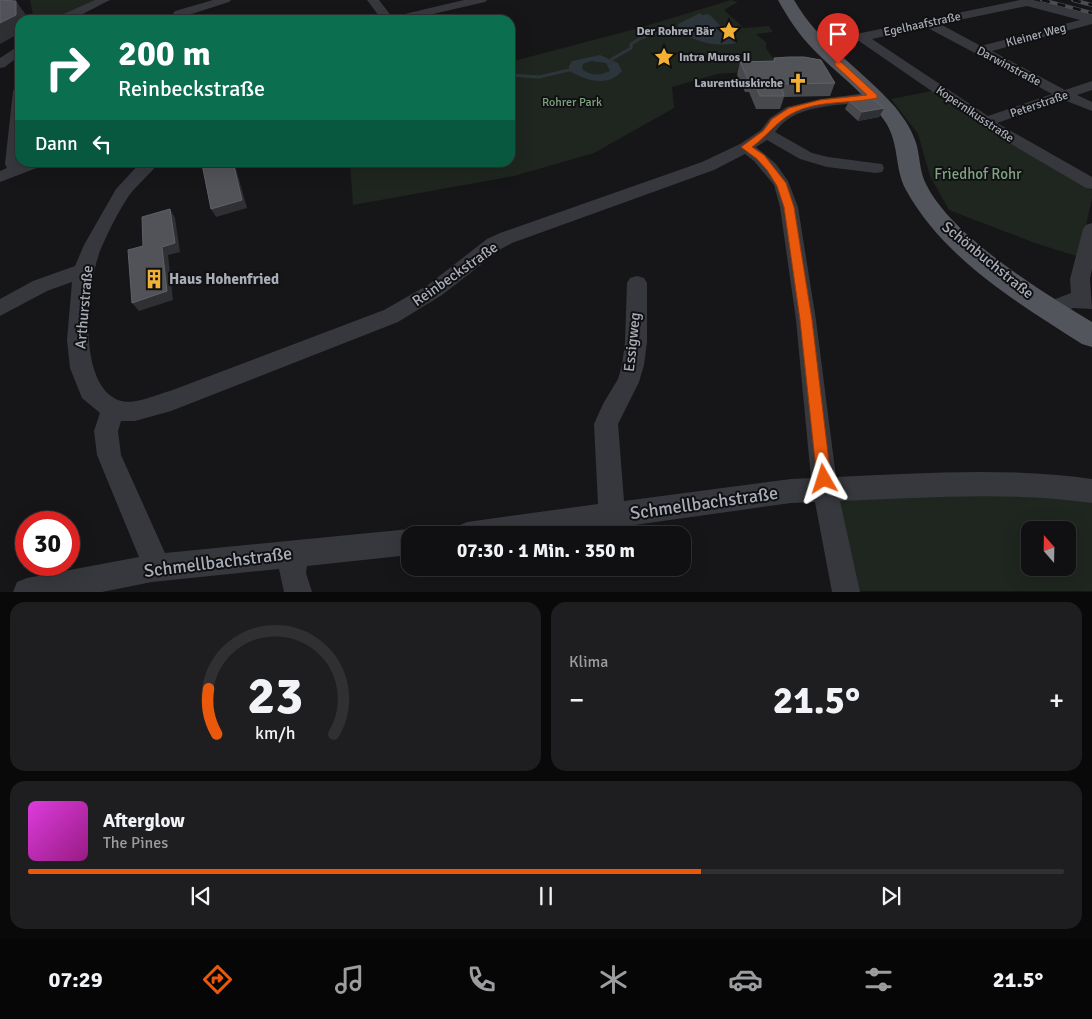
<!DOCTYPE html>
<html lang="de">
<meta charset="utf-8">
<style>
body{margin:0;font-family:Signika,sans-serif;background:#1e1e20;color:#f1f3f6;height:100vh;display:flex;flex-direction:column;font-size:19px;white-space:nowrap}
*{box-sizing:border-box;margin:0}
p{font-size:16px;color:#9c9d9f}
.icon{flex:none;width:28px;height:28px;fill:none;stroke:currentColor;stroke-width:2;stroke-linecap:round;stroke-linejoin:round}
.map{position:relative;height:592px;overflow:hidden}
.panel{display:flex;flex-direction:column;gap:10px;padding:10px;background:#09090a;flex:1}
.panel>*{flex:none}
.guide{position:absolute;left:15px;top:15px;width:500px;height:152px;border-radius:15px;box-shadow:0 5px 20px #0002,0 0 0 1px #303032;background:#0b6e4f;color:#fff;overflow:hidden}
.needle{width:32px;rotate:340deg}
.tools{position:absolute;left:1021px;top:521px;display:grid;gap:10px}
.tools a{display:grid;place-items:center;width:55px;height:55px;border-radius:10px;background:#101012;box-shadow:0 5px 20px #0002,0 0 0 1px #303032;font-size:25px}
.speed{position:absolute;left:15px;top:511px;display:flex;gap:10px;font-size:25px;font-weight:700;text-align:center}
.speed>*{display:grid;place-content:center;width:65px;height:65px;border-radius:50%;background:#101012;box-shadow:0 5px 20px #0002,0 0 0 1px #303032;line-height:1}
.speed .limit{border:8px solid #d22;background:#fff;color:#111}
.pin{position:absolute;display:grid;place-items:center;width:42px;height:42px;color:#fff;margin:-51px -21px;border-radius:50% 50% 50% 0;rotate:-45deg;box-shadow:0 0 5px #0007}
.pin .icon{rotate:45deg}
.me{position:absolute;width:55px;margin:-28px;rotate:354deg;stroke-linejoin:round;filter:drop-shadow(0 0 4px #0008)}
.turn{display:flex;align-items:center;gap:18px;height:105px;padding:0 20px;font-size:22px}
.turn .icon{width:65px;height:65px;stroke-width:2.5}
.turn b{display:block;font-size:35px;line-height:42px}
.then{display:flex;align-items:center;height:48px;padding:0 20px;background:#0003;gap:10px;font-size:19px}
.big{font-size:38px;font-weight:800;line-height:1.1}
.panel .tile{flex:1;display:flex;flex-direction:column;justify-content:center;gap:8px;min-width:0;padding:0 18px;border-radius:15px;background:#1e1e20}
.panel .dial{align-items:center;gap:0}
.dial svg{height:130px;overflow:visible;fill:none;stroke:#303032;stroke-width:7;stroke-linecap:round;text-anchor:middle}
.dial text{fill:#f1f3f6;stroke:none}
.song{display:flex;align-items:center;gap:15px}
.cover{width:60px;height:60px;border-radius:8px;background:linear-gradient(135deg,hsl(300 70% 55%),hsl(310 70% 35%))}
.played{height:5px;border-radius:2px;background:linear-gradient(90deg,#ea580c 65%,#303032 65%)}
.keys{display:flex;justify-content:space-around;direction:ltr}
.heat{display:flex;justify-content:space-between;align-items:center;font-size:28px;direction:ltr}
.panel .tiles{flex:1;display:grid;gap:10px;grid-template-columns:1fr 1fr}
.tile:last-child{grid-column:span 2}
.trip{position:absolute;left:401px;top:526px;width:290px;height:50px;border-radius:15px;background:#101012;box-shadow:0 5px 20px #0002,0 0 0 1px #303032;font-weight:800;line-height:50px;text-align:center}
.tabs{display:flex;height:80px;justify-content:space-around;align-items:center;background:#060607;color:#9c9d9f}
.tabs .icon{width:35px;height:35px}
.tabs .current{color:#ea580c}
.tabs b{font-size:22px;color:#f1f3f6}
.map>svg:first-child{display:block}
.green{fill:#1e261f;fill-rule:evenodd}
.water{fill:#2c353c;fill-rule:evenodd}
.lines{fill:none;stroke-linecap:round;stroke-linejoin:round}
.stream{stroke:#2c353c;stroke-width:3}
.minor{fill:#37383d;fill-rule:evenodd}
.major{fill:#53555c;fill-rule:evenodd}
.rail-casing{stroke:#4a4c52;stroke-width:4}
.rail{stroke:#111113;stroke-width:2.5;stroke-dasharray:8;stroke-linecap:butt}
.wall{fill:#47494d}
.shaded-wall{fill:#2f3033}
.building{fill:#525359;stroke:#5f6168}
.route{fill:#ea580c;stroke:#983908}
.labels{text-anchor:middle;stroke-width:4;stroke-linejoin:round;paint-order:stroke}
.far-street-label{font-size:12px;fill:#a8adb8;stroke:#111113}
.far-poi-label{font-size:12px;font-weight:bold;fill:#a8adb8;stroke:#111113;text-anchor:end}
.far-park-label{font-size:12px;fill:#7fa381;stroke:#111113}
.park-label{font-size:15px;fill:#7fa381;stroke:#111113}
.street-label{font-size:15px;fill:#a8adb8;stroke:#111113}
.poi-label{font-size:15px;font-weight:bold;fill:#a8adb8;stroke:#111113;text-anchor:start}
.near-street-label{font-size:18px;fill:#a8adb8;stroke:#111113}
</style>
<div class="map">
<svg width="1092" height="592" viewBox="0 0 1092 592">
<rect width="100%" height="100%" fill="#161618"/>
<!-- green -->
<path class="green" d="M30,0H104L61,20H34Z
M731,0L738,2L724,10L744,28L769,26L773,32L756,34L766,42V48L779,67L761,71L717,74L672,87L674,108L594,153L514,176L353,205L350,163L510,162V62L639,28Z
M932,91L993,133L1092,190V198L1079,257L1032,242L949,210L930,176L918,134L891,99Z
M825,490L1092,491V591H859ZM1030,530H1068V568H1030Z"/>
<!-- water -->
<path class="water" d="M700,13L702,15L709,14L737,43C713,47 701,43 679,32L678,24Z
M600,55L618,63L622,71C607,88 586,80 569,71V66L572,61ZM591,61L606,63L610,71C600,76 591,76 582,69L583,64Z"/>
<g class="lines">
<!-- stream -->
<path class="stream" d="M612,59L631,48V44C645,34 662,30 679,32
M510,75L539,77L569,70"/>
<!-- minor -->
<path class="minor" d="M95,0H110L71,20H55L57,17Z
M213,0H231L229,2L179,18L173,14L175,11Z
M367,0H379L392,17L464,0H487L485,2L407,20H382Z
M1020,0H1033L1092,15V24L992,51L1065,90L1092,81V90L1077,95L1092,102V111L1064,100L997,123L1092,177V189L1086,188L994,134L859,41L817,48L811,44L817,40L861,33ZM1027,6L1080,20L981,46L940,24ZM926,27L1052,94L988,116L872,39Z
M20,45V55L5,67L0,68V58Z
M20,87V162H44L42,166L0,182V171L7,168L5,164L13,91L15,88Z
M874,92L879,93L881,96L879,99C845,108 798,100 775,132L812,153L828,157L882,164L884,168L882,172L876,173L827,167L800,159L767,140L756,147L776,164L788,181L798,207L816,320L836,477C922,473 1007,467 1092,479V503C1008,491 924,498 840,501L860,592H832L815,502L791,503L563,535H454L458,526L467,522L598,504L594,424L603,404L618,379L622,365L625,342L627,283L630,278L637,276L644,278L647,283V342L644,365L639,382L618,424L624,501L791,479L811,478L796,320L780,207L774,185L754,161L745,154L714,170L512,243L501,249L442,295L398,322L171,411L135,421H121L118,431L121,455L165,553L410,529L420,532L421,535H410V555L307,566L306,573L312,592H284L279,569L152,582L102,592H13L17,582L27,578L139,557L97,455L94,431L100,413L82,398L70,368L67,340L72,282L47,291L0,316V299L33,281L75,266L84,245L116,189L141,162H159C150,175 137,184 128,197C119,211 110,228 103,244C87,276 75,383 118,400C133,406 155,395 170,391L384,310L428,285L487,239L500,233L702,162L740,144L761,130L770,118L787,107L821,99Z
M1092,223V269L1090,279L1092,309L1073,308L1052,318L1045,316L1042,310L1045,304L1050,301L1071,293L1070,279L1083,229L1086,225Z"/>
<!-- major -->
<path class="major" d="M778,0H794C819,44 862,69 895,107C904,118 913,131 917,146C920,159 920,174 927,186C954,238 1042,292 1092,322V347L1082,344C1018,303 944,259 906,190C893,166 901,140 881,116C862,91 835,72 813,49C799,35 788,18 778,0Z"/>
<defs>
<path id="rail" d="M1042,0L1092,13
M1073,0L1092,5"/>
</defs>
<!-- rail casing -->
<use href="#rail" class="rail-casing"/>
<!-- rail -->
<use href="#rail" class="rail"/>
</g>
<!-- wall -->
<path class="wall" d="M774,58L835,83L830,96L784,97L780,109H756L749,92H745L737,75L740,62L773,61Z
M849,101L884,108L879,117L858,121L845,109Z"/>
<!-- shaded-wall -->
<path class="shaded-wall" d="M16,1L26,15V20H20V33L0,44V23Z
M884,108L879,117L858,121L862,112Z
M233,162H234L235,165L247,208L216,217L211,209Z
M170,209L175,218L180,252L168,255L173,300L139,311L132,303L162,247Z"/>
<!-- building -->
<path class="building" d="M0,0L16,1V15L0,23Z
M789,57H804L821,60L835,83L781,84L784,96H760L753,79H748L740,62L775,61L774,58Z
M870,97L884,108L862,112L849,101Z
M208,162H233L242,200L211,209L202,164Z
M170,209L175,243L162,247L167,291L132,303L128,250L143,246L142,217Z"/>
<!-- route -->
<path class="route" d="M835,62H841L877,95V98C850,104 818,100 793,113C777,121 767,136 752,147L764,155L786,183L794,207L812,320L831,479L829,484L824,486L819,484L817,479L800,320L784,207L777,186L767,170L757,159L741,147L763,131L772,119L789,108L820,100L867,95L835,65Z"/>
<!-- icons -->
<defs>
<symbol id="sight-bare" viewBox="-9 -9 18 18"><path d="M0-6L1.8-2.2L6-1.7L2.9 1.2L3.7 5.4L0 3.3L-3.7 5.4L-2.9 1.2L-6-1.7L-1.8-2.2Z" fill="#f2b134" stroke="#111113" stroke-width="2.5" paint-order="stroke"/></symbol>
<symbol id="church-bare" viewBox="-9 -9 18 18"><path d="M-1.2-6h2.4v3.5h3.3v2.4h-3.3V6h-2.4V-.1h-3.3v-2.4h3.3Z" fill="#f2b134" stroke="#111113" stroke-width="2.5" paint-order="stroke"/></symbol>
<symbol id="building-bare" viewBox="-9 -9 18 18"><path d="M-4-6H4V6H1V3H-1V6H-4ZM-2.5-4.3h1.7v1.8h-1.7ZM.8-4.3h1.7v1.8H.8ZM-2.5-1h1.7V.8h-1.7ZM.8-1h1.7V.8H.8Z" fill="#f2b134" stroke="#111113" stroke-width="2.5" paint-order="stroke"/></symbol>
</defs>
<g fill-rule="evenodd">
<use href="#sight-bare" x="715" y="17" width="28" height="28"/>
<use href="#sight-bare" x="650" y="43" width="28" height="28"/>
<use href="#church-bare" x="784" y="69" width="28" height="28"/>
<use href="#building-bare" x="140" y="265" width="28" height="28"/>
</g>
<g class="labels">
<!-- far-street labels -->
<g class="far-street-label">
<text transform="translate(922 24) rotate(-12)" y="4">Egelhaafstraße</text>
<text transform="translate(1036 35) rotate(-15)" y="4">Kleiner Weg</text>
<text transform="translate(1009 66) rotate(28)" y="4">Darwinstraße</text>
<text transform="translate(1039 104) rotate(-19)" y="4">Peterstraße</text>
<text transform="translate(975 114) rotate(34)" y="4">Kopernikusstraße</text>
</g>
<!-- far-poi labels -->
<g class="far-poi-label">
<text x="714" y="35">Der Rohrer Bär</text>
<text x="679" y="61" text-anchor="start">Intra Muros II</text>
<text x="783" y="87">Laurentiuskirche</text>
</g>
<!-- far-park labels -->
<g class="far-park-label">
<text x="572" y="106">Rohrer Park</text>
</g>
<!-- park labels -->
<g class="park-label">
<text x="978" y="179">Friedhof Rohr</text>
</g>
<!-- street labels -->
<g class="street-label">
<text transform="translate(988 260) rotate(39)" y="5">Schönbuchstraße</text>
<text transform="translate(455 274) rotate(-35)" y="5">Reinbeckstraße</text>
<text transform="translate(84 307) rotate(-85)" y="5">Arthurstraße</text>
<text transform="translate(632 342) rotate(-84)" y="5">Essigweg</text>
</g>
<!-- poi labels -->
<g class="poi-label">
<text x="169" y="284">Haus Hohenfried</text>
</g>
<!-- near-street labels -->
<g class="near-street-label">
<text transform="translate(704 503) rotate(-8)" y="6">Schmellbachstraße</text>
<text transform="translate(218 562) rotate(-7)" y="6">Schmellbachstraße</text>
</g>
</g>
</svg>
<div class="tools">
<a><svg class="needle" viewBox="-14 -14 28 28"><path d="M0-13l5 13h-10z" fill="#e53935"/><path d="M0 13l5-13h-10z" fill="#9c9d9f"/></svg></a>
</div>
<div class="speed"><div class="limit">30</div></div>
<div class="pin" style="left:838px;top:64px;background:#d93025"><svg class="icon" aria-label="arrive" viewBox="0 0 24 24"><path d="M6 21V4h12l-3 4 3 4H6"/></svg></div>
<svg class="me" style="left:824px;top:479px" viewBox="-20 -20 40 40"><path d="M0-17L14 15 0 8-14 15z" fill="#ea580c" stroke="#fff" stroke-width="4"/></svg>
<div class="trip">07:30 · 1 Min. · 350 m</div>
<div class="guide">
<div class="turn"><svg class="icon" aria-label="right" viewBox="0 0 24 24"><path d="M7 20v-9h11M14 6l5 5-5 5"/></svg><div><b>200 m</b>Reinbeckstraße</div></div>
<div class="then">Dann<svg class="icon" aria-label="left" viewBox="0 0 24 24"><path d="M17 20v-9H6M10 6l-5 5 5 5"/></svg></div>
</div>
</div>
<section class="panel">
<div class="tiles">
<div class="tile dial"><svg viewBox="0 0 100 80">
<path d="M14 69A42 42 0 1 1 86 69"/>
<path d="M14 69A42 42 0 0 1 9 41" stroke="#ea580c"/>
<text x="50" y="56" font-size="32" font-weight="700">23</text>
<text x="50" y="72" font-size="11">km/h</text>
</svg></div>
<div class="tile"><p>Klima</p>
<div class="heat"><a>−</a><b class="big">21.5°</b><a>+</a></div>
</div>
<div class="tile">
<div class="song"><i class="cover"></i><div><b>Afterglow</b><p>The Pines</p></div></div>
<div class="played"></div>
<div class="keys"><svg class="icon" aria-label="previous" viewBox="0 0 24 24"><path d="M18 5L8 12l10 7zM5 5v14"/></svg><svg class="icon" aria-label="pause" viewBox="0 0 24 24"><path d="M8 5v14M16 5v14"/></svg><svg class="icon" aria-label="next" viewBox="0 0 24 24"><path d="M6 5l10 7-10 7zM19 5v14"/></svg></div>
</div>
</div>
</section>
<nav class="tabs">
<b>07:29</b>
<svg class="icon current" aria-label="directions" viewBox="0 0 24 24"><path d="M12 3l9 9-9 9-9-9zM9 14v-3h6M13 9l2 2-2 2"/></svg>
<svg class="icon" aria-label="music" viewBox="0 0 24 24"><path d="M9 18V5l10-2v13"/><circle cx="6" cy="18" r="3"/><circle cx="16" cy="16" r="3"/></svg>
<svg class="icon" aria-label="phone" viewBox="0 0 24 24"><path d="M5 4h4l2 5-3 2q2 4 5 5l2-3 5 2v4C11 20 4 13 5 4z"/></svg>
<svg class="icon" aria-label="climate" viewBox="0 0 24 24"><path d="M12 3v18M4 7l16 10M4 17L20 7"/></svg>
<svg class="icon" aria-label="car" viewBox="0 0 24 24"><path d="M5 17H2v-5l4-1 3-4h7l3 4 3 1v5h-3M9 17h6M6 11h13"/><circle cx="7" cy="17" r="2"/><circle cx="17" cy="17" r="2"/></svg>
<svg class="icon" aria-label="filters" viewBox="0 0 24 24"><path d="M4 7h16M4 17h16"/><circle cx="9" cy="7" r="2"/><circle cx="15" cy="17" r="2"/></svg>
<b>21.5°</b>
</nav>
